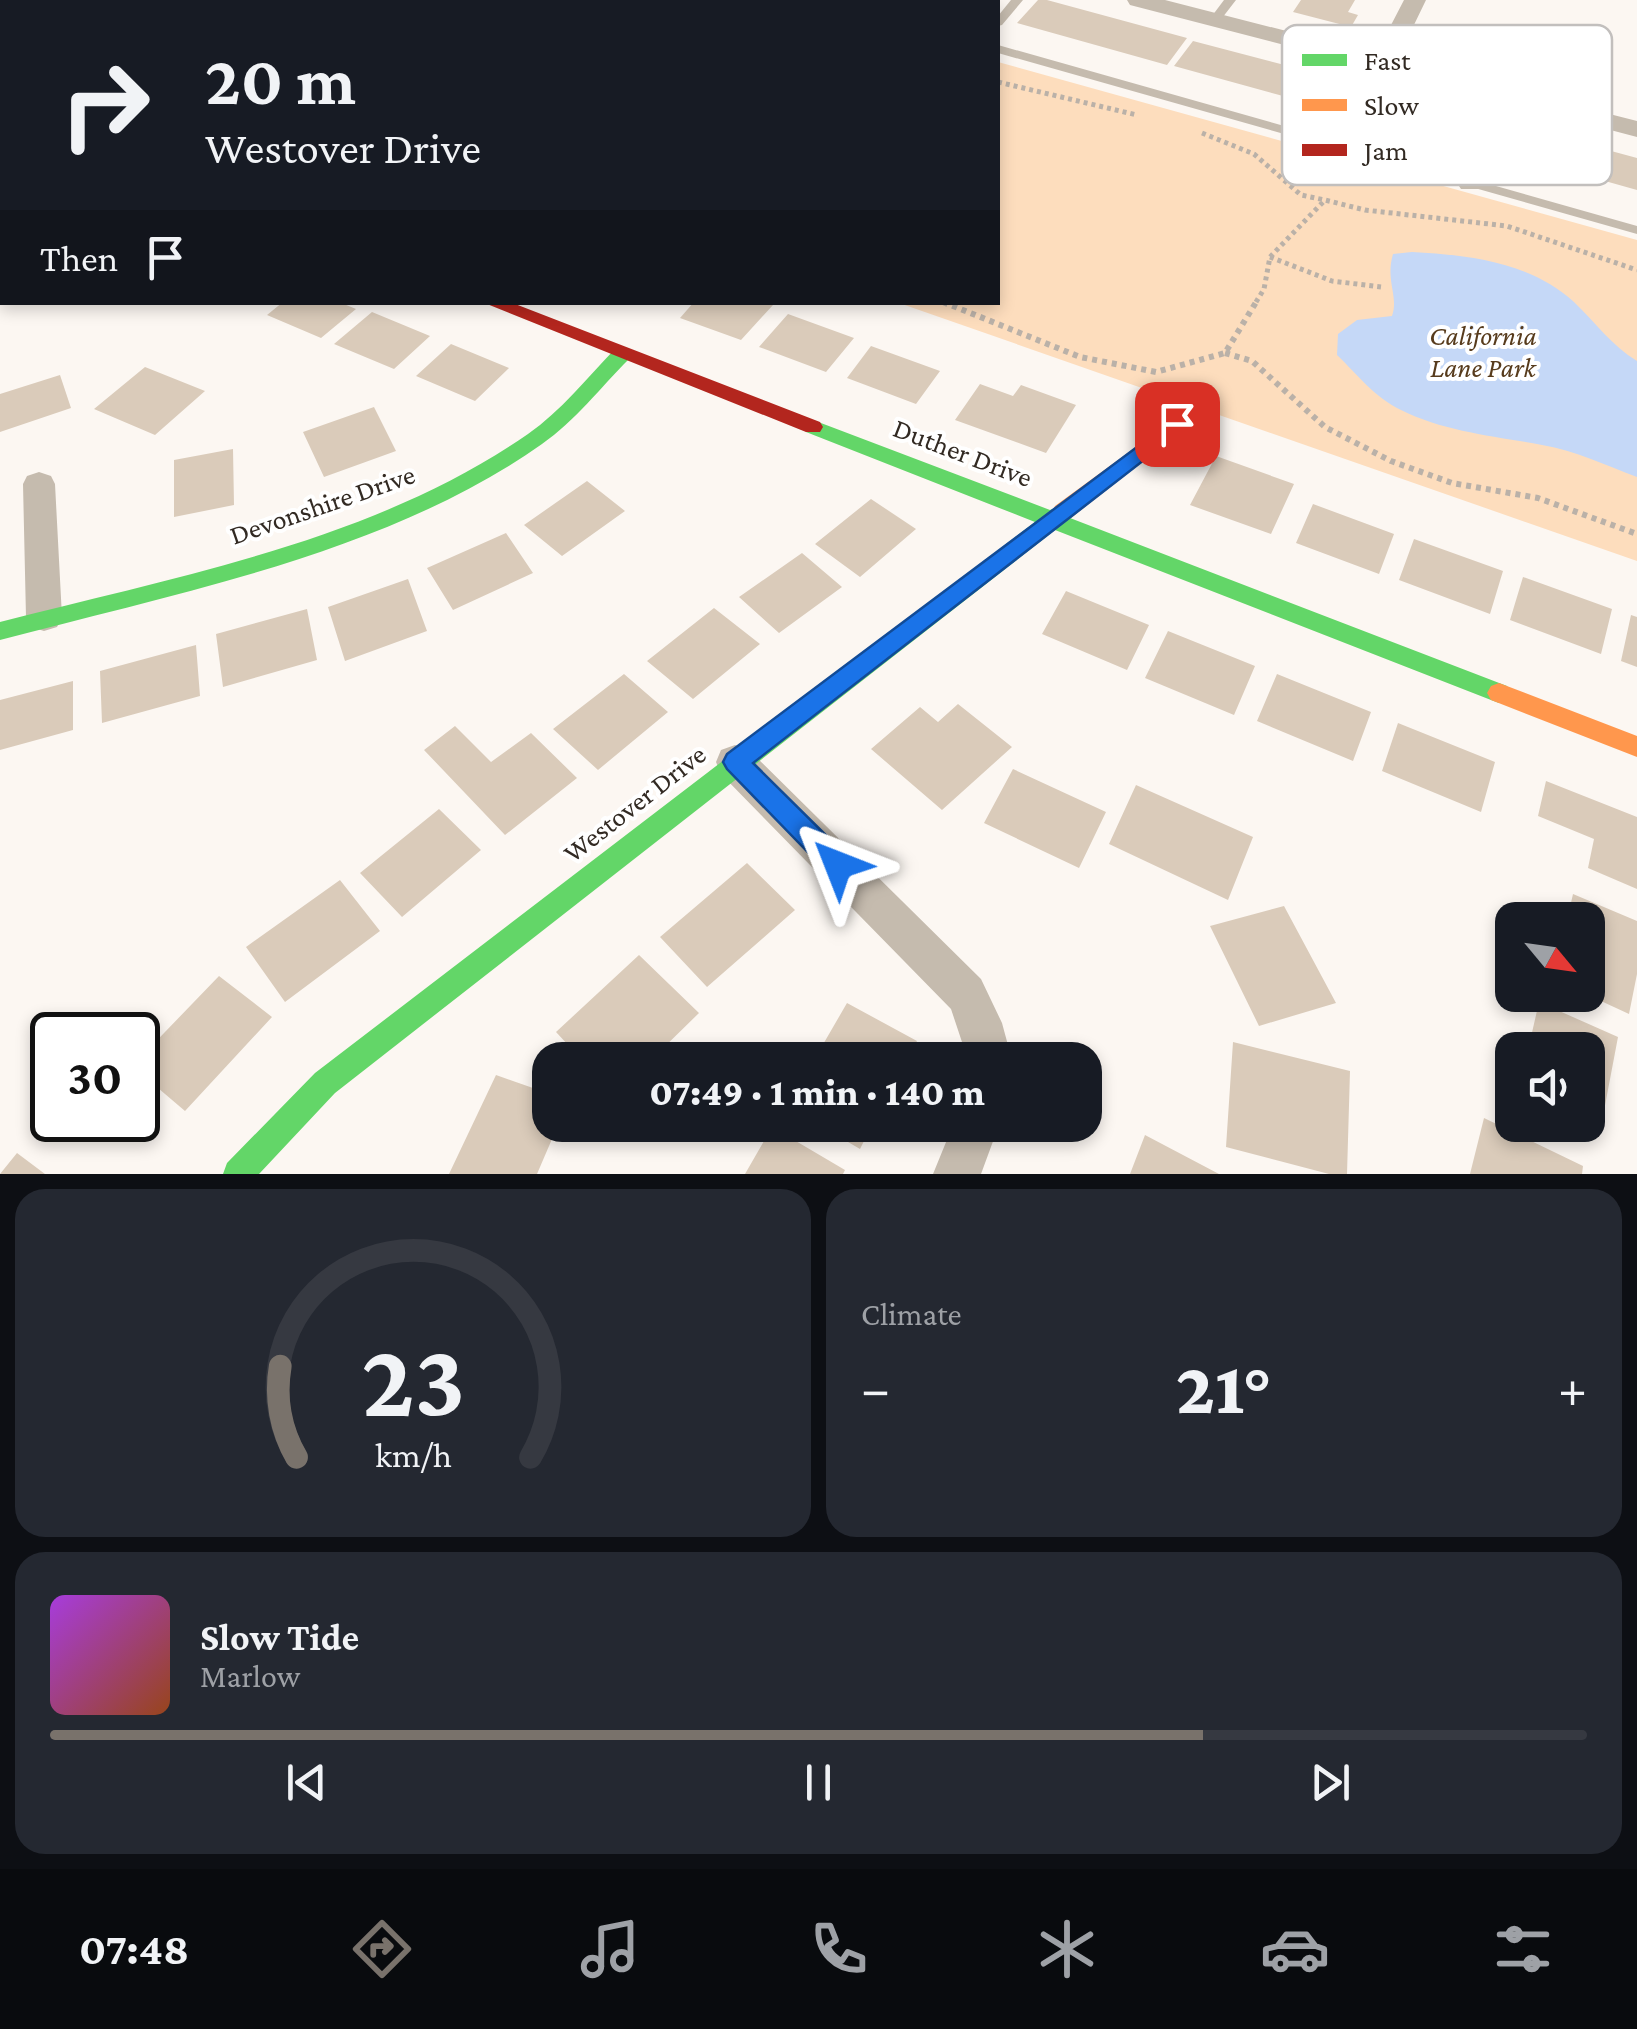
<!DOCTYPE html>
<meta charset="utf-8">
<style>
body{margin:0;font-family:"Crimson Pro",serif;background:#242831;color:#f1f3f6;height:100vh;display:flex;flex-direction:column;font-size:38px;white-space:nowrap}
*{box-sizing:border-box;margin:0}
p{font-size:32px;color:#9ea1a6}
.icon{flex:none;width:55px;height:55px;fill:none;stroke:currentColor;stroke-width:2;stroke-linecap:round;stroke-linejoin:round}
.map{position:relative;height:1174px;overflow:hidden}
.sheet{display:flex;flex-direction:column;gap:15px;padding:15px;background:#0d0f14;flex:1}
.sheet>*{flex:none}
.hud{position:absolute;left:0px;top:0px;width:1000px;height:305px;box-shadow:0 5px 15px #0003;background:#171b24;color:#f1f3f6;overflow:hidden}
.needle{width:65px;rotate:119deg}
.tools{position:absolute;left:1495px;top:902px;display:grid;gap:20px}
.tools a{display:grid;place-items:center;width:110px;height:110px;border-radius:20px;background:#171b24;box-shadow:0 5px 15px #0003;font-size:50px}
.speed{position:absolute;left:30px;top:1012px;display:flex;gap:20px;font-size:50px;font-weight:700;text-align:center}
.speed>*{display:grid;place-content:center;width:130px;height:130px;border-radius:50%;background:#171b24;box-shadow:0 5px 15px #0003;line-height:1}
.speed .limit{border:5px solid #111;border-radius:15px;background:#fff;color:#111}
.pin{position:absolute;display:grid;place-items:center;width:85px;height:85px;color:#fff;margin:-42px;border-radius:20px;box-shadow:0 5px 15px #0006}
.me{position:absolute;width:110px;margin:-55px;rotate:315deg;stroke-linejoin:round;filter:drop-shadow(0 0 8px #0008)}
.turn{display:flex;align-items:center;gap:35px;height:210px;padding:0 40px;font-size:45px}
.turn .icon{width:130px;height:130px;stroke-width:2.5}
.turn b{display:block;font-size:70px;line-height:85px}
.then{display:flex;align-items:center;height:95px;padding:0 40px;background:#0003;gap:20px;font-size:38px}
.big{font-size:75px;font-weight:800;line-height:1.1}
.sheet .widget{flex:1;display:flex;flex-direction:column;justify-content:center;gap:15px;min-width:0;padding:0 35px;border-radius:30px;background:#242831}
.sheet .dial{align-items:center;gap:0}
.dial svg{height:260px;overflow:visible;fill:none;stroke:#363941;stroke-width:7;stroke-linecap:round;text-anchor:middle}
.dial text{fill:#f1f3f6;stroke:none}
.song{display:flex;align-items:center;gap:30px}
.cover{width:120px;height:120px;border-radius:15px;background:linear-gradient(135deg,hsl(280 70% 55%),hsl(20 70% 35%))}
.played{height:10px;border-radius:5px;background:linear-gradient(90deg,#79726b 75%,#363941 75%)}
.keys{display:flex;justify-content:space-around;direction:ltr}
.heat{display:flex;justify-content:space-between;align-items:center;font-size:55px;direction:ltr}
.sheet .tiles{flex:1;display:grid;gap:15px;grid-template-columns:1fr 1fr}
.widget:last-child{grid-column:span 2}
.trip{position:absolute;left:532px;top:1042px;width:570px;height:100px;border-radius:30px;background:#171b24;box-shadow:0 5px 15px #0003;font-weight:800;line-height:100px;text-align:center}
.tab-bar{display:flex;height:160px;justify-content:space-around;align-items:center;background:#090b0e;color:#9ea1a6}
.tab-bar .icon{width:70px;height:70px}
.tab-bar .on{color:#79726b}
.tab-bar b{font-size:45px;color:#f1f3f6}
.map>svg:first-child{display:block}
.built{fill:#fdefe2}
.green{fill:#fdddbd}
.water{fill:#c5d8f7}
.building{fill:#dacbba}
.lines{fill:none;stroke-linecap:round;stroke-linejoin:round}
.path-far1{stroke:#bab1a8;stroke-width:5;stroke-dasharray:4 4;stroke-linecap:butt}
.path{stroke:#bab1a8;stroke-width:6;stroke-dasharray:5 5;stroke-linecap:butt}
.lane{fill:#c5bbae;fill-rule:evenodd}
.street{fill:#c5bbae;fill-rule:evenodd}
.fast{fill:#63d668;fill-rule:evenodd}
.slow{fill:#ff974d;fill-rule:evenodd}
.jam{fill:#b3261e;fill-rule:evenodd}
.route{fill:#1a73e8;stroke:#114b97;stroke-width:2.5}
.labels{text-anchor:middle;stroke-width:8;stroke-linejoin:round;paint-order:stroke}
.park-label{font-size:28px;font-style:italic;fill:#573b1c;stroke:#fff}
.street-label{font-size:28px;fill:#322a23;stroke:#fff}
.key{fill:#fff;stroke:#c2bfbd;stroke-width:2.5}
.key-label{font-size:28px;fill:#322a23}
</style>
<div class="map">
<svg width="1637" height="1174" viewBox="0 0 1637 1174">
<rect width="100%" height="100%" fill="#fcf7f2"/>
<!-- built -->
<path class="built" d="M0,0H396L2,2V80Z"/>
<!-- green -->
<path class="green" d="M998,62L1637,240V561L899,303L998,302Z"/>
<!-- water -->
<path class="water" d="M1412,252C1469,255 1530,262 1574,302C1595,322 1612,346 1637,361V477C1605,465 1576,451 1542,445C1495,436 1445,432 1401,410C1374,397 1358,375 1337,355L1338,334L1357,320L1392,316C1399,296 1385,281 1393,254Z"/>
<!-- building -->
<path class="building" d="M1038,0H1047L1187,38L1167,65L1017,23Z
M1301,0H1355L1348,12L1358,15L1351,27L1293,12Z
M1193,41L1300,69L1283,96L1174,66Z
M1552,135L1637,158V190L1541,163Z
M283,302H339L356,309L321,338L267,315Z
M694,302H765L773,305L741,340L680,318Z
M372,312L430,336L394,369L334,344Z
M788,314L854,338L826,372L759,347Z
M451,344L509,368L475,401L416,376Z
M871,346L940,371L916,404L847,378Z
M145,367L205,391L155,435L94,409Z
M60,375L71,408L0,432V394Z
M980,384L1013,396L1021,385L1076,405L1046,453L955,420Z
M374,407L396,451L324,477L303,432Z
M233,449L234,505L174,517V460Z
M1216,456L1294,484L1271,534L1190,505Z
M587,481L625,511L562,556L524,525Z
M871,499L916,529L860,577L815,544Z
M1313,504L1394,534L1379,574L1296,543Z
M506,533L533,573L453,610L427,568Z
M1414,539L1503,571L1490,614L1399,580Z
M802,553L842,587L779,633L739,597Z
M1523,577L1612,609L1601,654L1510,620Z
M408,579L427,631L345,661L328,607Z
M1066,591L1149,625L1127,670L1042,634Z
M714,608L760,644L693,699L647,661Z
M307,609L317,660L223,687L216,634Z
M1631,615L1637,617V667L1621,661Z
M1168,631L1255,666L1234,715L1145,678Z
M196,645L200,696L102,723L100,671Z
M624,674L668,712L598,770L553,729Z
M1277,674L1371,712L1353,761L1257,721Z
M73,681V730L0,750V700Z
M958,704L1012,747L942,810L871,749L920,707L938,722Z
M1398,723L1495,762L1481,812L1382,771Z
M455,726L491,762L531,733L577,778L505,835L424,750Z
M1013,769L1106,812L1079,868L984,823Z
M1546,781L1637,817V889L1588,868L1594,839L1538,816Z
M1136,785L1253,837L1228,900L1109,844Z
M439,809L481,850L402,917L360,873Z
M747,863L795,910L707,987L660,937Z
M340,880L380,931L285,1002L246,947Z
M1573,894L1637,921V974L1629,1014L1588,995V920H1567Z
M1284,906L1336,1003L1259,1026L1210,926Z
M1505,915L1512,919V961L1495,953Z
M639,955L699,1013L651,1060H582L556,1032Z
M219,976L272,1017L185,1111L138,1071V1060Z
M1539,1002L1618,1037L1599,1137L1575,1125H1588V1050H1528Z
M847,1003L917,1041L907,1060H814Z
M1233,1042L1350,1071L1347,1174H1329L1226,1147Z
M496,1075L550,1094V1125H558L537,1174H449Z
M1484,1118L1583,1166L1582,1174H1470Z
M819,1125H872L860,1149Z
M772,1127L845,1170L843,1174H745Z
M1145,1135L1219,1174H1130Z
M17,1153L45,1174H0Z"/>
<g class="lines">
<!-- path-far1 -->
<path class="path-far1" d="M998,82L1137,115
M1202,133L1254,154L1301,195L1325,200
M1270,257L1332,281L1381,287
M1256,302L1264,289L1270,257L1325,200L1365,210L1507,226L1637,270"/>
<!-- path -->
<path class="path" d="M943,302L1080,357L1156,372L1225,353L1258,299
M1225,353L1252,361L1325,427L1391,461L1452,483L1538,498L1637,534"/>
<!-- lane -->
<path class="lane" d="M164,0H176L178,2H166Z
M1011,0H1023L1002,25L998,26V16Z
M1224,0H1236L1219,22H1211L1209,20Z
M998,45L1637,226V234L998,53Z
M0,89L2,90V98L0,97Z
M0,225H2V234H0Z"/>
<!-- street -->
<path class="street" d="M1127,0H1165L1376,54L1404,0H1426L1397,60L1637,121V137L1515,105L1483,183L1479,189H1461L1457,183L1492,99L1130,5Z
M39,472L51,476L55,484L62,617L57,627L44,631L31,627L26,617L23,484L27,476Z
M735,745L749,750L981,979L1002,1023L1012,1060H968L951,1009L721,774L716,762L721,750Z
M953,1125H999L981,1174H933Z"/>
<!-- fast -->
<path class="fast" d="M622,348L632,354L629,359C601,387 575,421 542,444C388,553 180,592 0,640V622C178,576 374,541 528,434C561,411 587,378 615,349Z
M813,420L1050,510L1063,504L1071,506L1074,512L1070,518L1507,686L1511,693L1507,700L1499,703L1491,700L1055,530L335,1093L259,1174H223L227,1163L315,1073L1035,522L806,432L803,427Z"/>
<!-- slow -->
<path class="slow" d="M1177,417L1187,424L1184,429L1071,518H1055L1052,512L1055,506Z
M1499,683L1637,736V757L1491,700L1487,693L1491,686Z"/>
<!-- jam -->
<path class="jam" d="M2,285V298L0,299V286Z
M482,302H510L820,422L823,427L820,432H806Z"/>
</g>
<!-- route -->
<path class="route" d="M1177,417L1184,419L1187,424L1184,429L753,763L847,856L851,865L847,874L838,877L829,874L727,769L723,762L727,754Z"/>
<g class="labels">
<!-- park labels -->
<g class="park-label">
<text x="1483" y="345">California<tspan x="1483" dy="32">Lane Park</tspan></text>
</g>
<!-- street labels -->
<g class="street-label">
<text transform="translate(963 452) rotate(21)" y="10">Duther Drive</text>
<text transform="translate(322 504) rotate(-19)" y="10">Devonshire Drive</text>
<text transform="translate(634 803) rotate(-38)" y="10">Westover Drive</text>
</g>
</g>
<!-- legend -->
<rect x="1282" y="25" width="330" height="160" rx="15" class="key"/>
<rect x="1302" y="54" width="45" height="12" fill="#63d668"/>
<rect x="1302" y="99" width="45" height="12" fill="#ff974d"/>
<rect x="1302" y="144" width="45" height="12" fill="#b3261e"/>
<g class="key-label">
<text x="1364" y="70">Fast</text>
<text x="1364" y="115">Slow</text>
<text x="1364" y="160">Jam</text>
</g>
</svg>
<div class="tools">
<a><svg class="needle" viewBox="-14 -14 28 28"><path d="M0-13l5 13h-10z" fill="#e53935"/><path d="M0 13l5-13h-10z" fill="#9ea1a6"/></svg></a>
<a><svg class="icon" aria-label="sound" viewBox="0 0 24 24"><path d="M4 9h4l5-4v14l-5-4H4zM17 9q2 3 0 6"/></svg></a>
</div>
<div class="speed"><div class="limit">30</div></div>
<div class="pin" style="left:1177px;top:424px;background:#d93025"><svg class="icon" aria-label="arrive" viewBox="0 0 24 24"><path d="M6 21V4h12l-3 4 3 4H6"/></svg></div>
<svg class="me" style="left:838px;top:865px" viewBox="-20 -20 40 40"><path d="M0-17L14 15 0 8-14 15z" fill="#1a73e8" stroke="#fff" stroke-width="4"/></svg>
<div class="trip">07:49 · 1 min · 140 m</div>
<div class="hud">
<div class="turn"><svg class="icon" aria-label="right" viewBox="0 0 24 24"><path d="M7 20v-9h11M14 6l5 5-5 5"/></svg><div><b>20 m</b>Westover Drive</div></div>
<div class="then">Then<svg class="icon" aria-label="arrive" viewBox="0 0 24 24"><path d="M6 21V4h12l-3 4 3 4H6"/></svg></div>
</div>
</div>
<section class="sheet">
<div class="tiles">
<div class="widget dial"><svg viewBox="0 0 100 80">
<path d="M14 69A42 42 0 1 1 86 69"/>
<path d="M14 69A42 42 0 0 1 9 41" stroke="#79726b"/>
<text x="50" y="56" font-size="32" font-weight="700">23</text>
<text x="50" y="72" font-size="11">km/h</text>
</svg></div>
<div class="widget"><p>Climate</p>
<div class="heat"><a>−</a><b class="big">21°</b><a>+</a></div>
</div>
<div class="widget">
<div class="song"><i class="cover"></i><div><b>Slow Tide</b><p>Marlow</p></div></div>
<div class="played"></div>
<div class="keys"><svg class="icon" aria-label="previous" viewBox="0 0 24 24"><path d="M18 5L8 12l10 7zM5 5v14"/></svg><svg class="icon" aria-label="pause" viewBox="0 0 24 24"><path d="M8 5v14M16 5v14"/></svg><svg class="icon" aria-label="next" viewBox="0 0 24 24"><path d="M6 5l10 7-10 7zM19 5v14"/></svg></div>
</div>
</div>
</section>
<nav class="tab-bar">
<b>07:48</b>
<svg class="icon on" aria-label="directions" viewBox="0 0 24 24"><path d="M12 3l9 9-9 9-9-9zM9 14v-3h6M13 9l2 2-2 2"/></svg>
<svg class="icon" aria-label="music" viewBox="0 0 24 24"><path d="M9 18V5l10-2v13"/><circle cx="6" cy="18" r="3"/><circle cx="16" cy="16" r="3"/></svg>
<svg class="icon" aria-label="phone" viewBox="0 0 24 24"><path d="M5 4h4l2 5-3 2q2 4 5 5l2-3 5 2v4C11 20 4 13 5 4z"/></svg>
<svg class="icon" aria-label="climate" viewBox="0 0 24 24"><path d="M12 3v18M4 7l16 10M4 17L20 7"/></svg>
<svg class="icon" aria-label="car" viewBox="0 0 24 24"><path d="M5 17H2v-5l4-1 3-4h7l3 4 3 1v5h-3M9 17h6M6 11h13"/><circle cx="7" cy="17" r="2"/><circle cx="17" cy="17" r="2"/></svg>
<svg class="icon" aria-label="filters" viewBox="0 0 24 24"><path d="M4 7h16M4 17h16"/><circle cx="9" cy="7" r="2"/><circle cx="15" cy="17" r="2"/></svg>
</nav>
